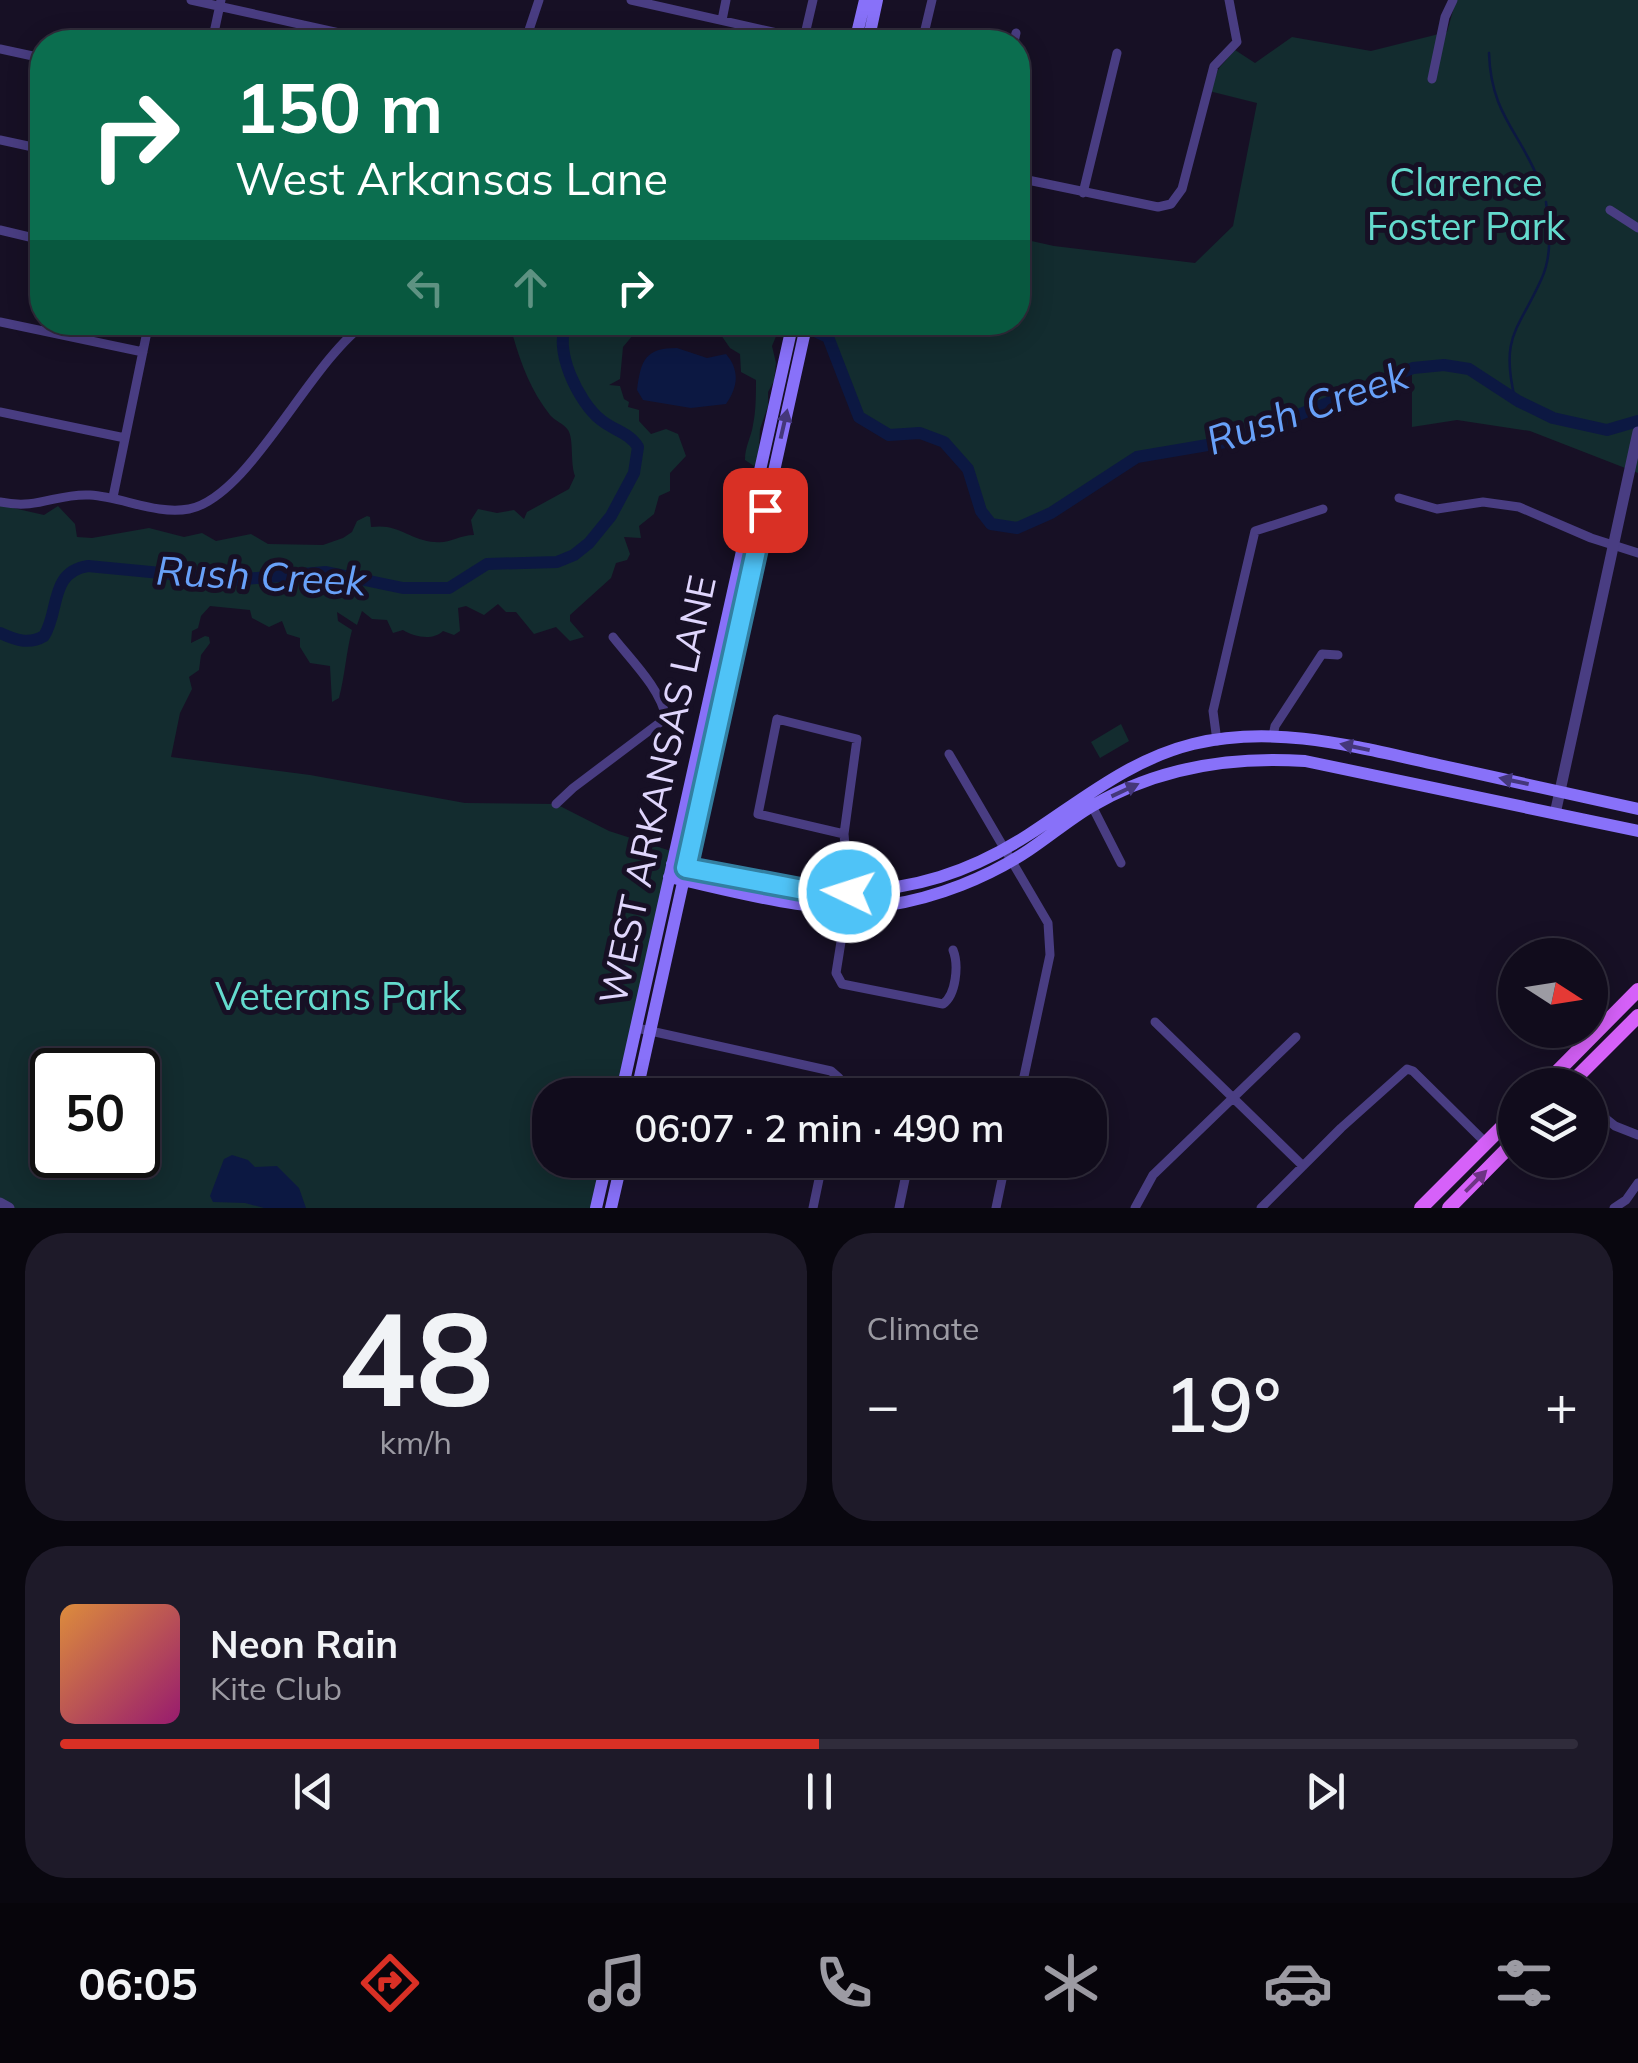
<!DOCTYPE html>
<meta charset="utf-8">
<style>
body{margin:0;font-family:Mulish,sans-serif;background:#1e1a29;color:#f1f3f6;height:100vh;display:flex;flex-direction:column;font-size:38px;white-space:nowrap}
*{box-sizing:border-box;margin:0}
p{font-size:32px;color:#9c9ba3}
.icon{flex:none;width:55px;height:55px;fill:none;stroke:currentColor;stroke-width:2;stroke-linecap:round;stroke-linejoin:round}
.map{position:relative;height:1208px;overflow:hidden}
.side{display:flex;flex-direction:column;gap:25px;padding:25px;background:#09070f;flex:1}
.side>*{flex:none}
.hud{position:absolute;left:30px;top:30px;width:1000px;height:305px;border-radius:40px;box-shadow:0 5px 25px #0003,0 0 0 2px #302c3b;background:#0b6e4f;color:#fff;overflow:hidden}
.needle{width:65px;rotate:102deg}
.fabs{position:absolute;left:1498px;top:938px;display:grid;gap:20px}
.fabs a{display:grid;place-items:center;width:110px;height:110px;border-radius:50%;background:#110c1c;box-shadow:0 5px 25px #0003,0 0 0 2px #302c3b;font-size:50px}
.speed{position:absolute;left:30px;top:1048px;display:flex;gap:20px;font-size:50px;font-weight:700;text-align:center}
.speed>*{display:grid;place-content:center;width:130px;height:130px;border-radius:50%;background:#110c1c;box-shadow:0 5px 25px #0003,0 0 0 2px #302c3b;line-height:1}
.speed .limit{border:5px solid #111;border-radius:15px;background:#fff;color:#111}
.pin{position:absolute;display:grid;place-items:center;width:85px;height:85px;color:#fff;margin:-42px;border-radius:20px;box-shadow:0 5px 15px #0006}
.me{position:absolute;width:110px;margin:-55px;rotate:274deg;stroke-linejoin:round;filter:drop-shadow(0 0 8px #0008)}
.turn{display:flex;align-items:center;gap:35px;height:210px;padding:0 40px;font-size:45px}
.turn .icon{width:130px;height:130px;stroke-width:2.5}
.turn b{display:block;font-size:70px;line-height:85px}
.lanes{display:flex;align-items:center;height:95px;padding:0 40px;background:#0003;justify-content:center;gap:50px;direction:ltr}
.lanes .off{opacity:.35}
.big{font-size:75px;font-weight:600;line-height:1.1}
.side .card{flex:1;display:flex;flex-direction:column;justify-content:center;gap:15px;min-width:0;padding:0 35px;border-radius:40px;background:#1e1a29}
.side .dial{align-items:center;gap:0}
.dial b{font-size:130px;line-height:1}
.song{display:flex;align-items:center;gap:30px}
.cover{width:120px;height:120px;border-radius:15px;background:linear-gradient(135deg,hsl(30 70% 55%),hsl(320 70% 35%))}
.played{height:10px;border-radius:5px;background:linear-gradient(90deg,#d93025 50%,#302c3b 50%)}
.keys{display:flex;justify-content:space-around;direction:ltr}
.heat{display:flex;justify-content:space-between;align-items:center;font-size:55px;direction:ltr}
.side .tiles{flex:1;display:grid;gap:25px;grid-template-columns:1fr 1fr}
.card:last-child{grid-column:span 2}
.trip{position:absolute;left:532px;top:1078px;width:575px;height:100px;border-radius:40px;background:#110c1c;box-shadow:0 5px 25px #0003,0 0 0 2px #302c3b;font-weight:600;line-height:100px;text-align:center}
.menu{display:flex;height:160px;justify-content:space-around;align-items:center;background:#07050b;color:#9c9ba3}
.menu .icon{width:70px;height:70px}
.menu .on{color:#d93025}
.menu b{font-size:45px;color:#f1f3f6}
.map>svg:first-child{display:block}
.green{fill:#132c2f;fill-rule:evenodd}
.water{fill:#0c1842}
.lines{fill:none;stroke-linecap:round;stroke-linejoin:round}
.stream{stroke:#0c1842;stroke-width:2.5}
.river{stroke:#0c1842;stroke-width:12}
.minor{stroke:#493d82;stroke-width:9}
.tertiary{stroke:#493d82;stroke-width:11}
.secondary{stroke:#8871f9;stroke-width:12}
.primary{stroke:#d661f9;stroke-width:14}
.oneway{fill:#44377a}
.oneway2{fill:#6d3484}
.route-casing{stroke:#337fa1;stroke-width:25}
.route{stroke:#4fc3f7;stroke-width:18}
.labels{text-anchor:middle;stroke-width:10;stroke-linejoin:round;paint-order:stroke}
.park-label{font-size:38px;fill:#64dbce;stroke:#171025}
.street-label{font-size:38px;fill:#e0d6fd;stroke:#171025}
.water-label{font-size:40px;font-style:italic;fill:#68a1f9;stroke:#171025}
</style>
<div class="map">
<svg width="1638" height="1208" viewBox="0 0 1638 1208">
<rect width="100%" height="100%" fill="#171025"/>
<!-- green -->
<path class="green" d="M1456,0H1638V473L1530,431L1457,420L1412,427V368L1237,440L1137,457L1051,513L1017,528L991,524L981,511L968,469L944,442L920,433L889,435L859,417L828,337L813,329L814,322H1018V238L1054,246L1195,263L1233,226L1257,103L1209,91L1219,68L1235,50L1255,63L1292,37L1371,51L1447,32Z
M516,323H672L653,335L638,329L623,347L620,379L609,385L620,386L624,399L629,402L628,407L639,410V421L651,434L666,429L678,434L686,456L670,473V491L659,496L654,514L639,526L641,538L624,537L630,554L627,560L616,563L611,578L570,615V621L584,637L570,641L556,627L534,634L516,612H506L498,604L484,615L466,606L458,608L460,631L454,635L443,631C433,641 414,637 403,630L393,633L387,620L372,619L362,611L357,625L337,612L338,621L352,630C346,653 345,675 339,698L332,702L330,666L310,663L300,647V638L287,634L282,621L269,627L252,618L250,610L210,606L201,616L198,628L192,631L191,643L205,636L209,637L210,643L201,655L199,670L189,677L192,689L180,713L171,757L310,775L465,803L556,804L609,831L674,852L621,1095H550V1160H607L596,1208H11L0,1203V505L44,515L58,506L75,524L77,537L92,538L149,528L184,537L202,533L216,541L251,534L268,544L323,545L343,538L352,532L357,521L367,516L370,517L371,527C399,523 409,540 435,542C449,544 459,535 474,535L471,520L478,509L497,513L514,510L524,519L527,512L569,489L575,476C570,462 574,439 568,430C563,423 555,421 550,415C531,391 521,364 513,336L517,329ZM52,1070H138V1155H52Z
M683,323H766L777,334L772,346L776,363L774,381L768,392V406L760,429L758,463L754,466L745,460C745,446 751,438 753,425C756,411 756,394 756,380L741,372L740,354L730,348L721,335Z
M1121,724L1129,741L1100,758L1091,742Z"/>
<!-- water -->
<path class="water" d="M677,348L707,358L726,354C740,370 738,387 726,404L691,408L643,400L637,390C641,360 645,348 677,348Z
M232,1155L248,1160L255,1167L277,1166L299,1188L306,1208H264L245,1203L213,1202L210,1196L224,1159Z"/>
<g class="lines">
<!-- stream -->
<path class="stream" d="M1489,53C1491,117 1522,133 1541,186
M1515,399C1500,336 1518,331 1541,280C1553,255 1549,229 1546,202"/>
<!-- river -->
<path class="river" d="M795,322L828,337L859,417L889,435L920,433L944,442L968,469L981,511L991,524L1017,528L1051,513L1137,457L1237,440L1413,368L1444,365L1469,369L1518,401L1553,418L1607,430L1638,421
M0,633C15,640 29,645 44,636C60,611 49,572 88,566L234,580L326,572L403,588H449L487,564L557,562L574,555L589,543L611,516L634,473L638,447C630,433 613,430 601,420C579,403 551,347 568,322"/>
<!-- minor -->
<path class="minor" d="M191,0L380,42
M631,0L795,37L806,30L813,0
M722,20L726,0
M212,42L221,0
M299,42L303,25
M525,42L539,0
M922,42L932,0
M1014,42L1016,33
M0,49L42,58
M1432,79L1445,17L1453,0
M0,140L42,149
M1018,178L1158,207L1171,204L1182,189L1214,66L1237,42L1229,0
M1083,193L1117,53
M1610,210L1638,228
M0,230L42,240
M0,322L143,352
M0,412L125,438
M113,497L149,322
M1399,498L1437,509L1483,502L1519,507L1591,538L1638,553
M0,502C40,510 56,493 90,495C123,497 156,515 189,509C250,497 309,362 367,322
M777,719L857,739L844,834L758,814Z
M1273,736L1275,726L1322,654L1338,655
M1217,741L1213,711L1255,531L1323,509
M949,754L1048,923L1050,955L1020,1095
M556,804L573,788L666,718C661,689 631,660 613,637
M1092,806L1121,863
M844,834L849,892L836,973L842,984L943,1004C956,995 959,965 953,950
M1155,1022L1303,1166
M637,1028L831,1071L839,1078L837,1095
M1590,1106L1615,1126L1638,1135
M813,1208L823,1160
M899,1208L909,1160
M996,1208L1006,1160
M1135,1208L1153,1175L1296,1037
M1261,1208L1341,1128L1407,1069L1413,1071L1486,1143
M1614,1208L1626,1200L1638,1183"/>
<!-- tertiary -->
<path class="tertiary" d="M1555,814L1638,432
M0,1203L9,1208"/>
<!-- secondary -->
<path class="secondary" d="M855,42L865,0
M868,42L877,0
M672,864C806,896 906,913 1028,835C1082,800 1129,760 1193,744C1276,724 1357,747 1439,765C1505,780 1572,794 1638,809
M669,877C738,892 816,916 888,905C936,898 989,877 1029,850C1050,836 1070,819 1092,806C1157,768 1231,756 1305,761L1638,831
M621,1095L793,322
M636,1095L807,322
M596,1208L607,1160
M611,1208L622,1160"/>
<!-- primary -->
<path class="primary" d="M1544,1085L1638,990
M1569,1085L1638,1016
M1421,1208L1515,1114
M1449,1208L1515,1141"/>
</g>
<!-- one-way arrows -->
<defs><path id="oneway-solid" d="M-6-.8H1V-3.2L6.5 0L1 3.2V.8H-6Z" transform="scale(2.5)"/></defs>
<g class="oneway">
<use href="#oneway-solid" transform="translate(784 424) rotate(-77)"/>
<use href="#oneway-solid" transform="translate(1355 747) rotate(-168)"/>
<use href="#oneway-solid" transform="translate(1514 781) rotate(-168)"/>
<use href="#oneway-solid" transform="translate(1125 790) rotate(-25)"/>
</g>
<use class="oneway2" href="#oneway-solid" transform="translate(1476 1181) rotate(-45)"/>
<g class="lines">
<defs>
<path id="route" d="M765,510L686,868L798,889L849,892"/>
</defs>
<!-- route casing -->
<use href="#route" class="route-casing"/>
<!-- route -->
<use href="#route" class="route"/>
</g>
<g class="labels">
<!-- park labels -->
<g class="park-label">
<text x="1466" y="196">Clarence<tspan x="1466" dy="44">Foster Park</tspan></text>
<text x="338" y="1010">Veterans Park</text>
</g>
<!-- street labels -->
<g class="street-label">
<text transform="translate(658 790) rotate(-78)" y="13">WEST ARKANSAS LANE</text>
</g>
<!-- water labels -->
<g class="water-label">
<text transform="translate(1307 408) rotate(-19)" y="14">Rush Creek</text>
<text transform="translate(261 576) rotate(3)" y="14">Rush Creek</text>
</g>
</g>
</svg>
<div class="fabs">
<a><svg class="needle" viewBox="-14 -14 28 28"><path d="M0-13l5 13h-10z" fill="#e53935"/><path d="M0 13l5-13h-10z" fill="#9c9ba3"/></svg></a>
<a><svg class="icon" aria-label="layers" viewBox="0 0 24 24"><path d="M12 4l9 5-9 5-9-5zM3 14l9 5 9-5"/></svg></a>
</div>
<div class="speed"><div class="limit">50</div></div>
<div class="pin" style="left:765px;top:510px;background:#d93025"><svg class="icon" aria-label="arrive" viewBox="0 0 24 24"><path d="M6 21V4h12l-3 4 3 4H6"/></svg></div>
<svg class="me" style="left:849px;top:892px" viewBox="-20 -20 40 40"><circle r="17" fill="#4fc3f7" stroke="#fff" stroke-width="3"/><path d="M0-11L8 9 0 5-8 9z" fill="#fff"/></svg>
<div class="trip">06:07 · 2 min · 490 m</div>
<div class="hud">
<div class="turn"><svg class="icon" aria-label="right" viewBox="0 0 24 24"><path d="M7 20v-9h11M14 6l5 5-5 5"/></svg><div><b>150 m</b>West Arkansas Lane</div></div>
<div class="lanes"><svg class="icon off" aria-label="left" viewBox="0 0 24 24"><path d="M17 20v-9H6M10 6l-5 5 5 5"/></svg><svg class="icon off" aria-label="ahead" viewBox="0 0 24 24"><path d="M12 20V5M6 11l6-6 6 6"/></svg><svg class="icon" aria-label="right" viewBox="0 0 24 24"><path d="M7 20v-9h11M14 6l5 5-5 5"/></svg></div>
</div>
</div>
<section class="side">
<div class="tiles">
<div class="card dial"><b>48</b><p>km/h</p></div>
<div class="card"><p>Climate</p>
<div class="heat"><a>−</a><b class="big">19°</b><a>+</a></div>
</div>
<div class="card">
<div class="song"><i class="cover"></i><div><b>Neon Rain</b><p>Kite Club</p></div></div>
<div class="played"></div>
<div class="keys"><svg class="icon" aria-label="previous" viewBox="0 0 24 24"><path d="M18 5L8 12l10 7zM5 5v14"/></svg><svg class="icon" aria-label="pause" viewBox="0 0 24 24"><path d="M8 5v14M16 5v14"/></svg><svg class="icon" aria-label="next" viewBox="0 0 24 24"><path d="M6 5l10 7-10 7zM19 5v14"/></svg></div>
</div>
</div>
</section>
<nav class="menu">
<b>06:05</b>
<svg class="icon on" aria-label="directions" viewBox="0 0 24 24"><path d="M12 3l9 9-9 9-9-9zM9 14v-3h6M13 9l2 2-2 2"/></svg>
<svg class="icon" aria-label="music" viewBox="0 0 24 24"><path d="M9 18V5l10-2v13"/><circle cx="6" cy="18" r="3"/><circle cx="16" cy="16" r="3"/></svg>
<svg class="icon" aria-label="phone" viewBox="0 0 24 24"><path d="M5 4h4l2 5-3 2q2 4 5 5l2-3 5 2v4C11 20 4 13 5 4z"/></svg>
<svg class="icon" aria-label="climate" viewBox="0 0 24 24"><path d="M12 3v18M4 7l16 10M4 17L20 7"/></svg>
<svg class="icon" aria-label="car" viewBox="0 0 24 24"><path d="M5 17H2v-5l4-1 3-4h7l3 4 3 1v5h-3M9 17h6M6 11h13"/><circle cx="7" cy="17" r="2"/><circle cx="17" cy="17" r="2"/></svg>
<svg class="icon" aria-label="filters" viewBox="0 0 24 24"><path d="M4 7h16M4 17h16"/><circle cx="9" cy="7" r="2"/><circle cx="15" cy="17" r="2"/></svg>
</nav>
